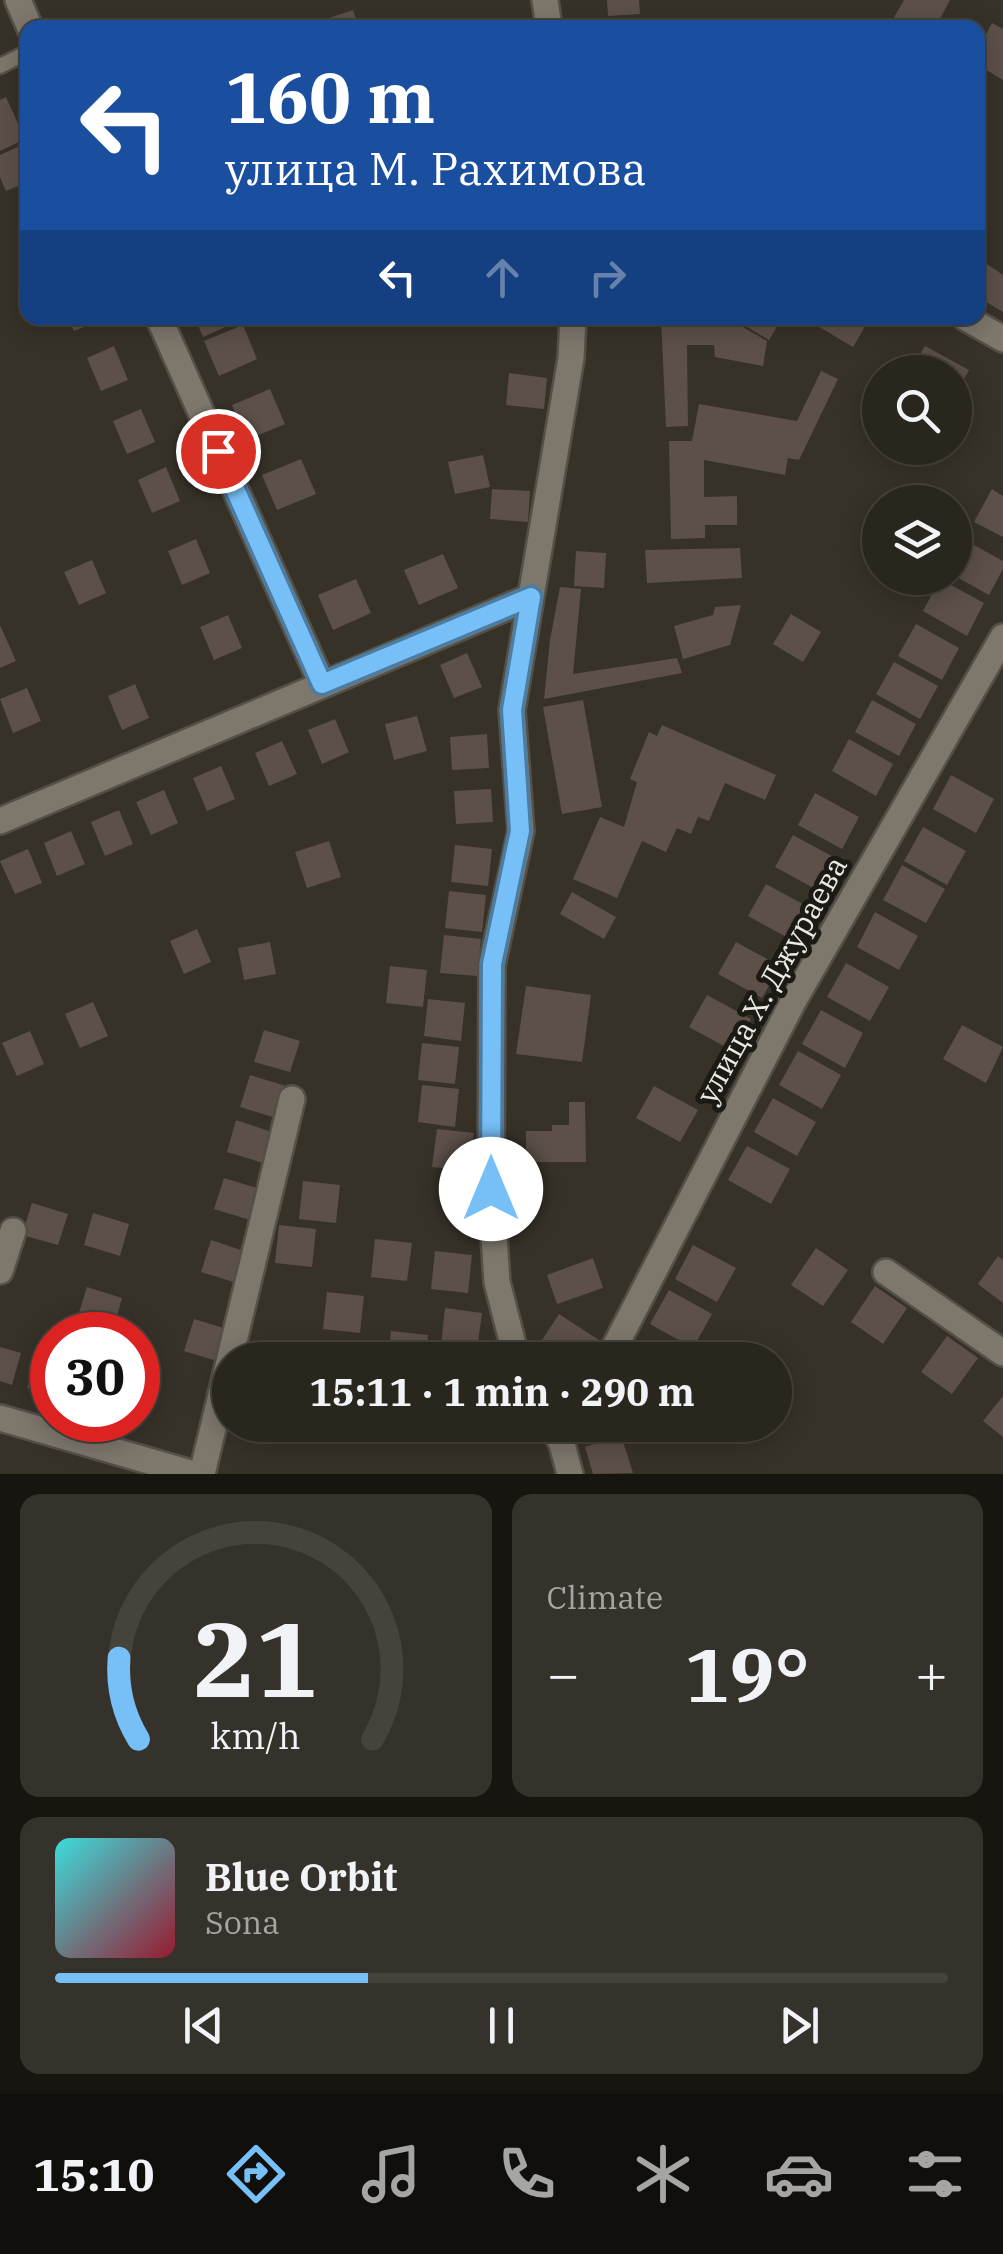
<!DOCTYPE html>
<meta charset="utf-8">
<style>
body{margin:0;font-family:"IBM Plex Serif",serif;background:#35322b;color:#f1f3f6;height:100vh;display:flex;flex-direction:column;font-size:38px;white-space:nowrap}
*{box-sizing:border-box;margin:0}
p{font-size:32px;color:#a5a5a4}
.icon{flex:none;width:55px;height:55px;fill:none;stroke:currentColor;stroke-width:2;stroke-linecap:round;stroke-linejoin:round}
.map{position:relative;height:1474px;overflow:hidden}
.panel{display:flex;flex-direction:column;gap:20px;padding:20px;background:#171510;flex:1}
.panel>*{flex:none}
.hud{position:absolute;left:20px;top:20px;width:965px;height:305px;border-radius:20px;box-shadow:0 5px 25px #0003,0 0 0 2px #45433c;background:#1a4fa0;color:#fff;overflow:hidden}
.fabs{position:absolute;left:862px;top:355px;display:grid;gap:20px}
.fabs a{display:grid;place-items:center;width:110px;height:110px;border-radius:50%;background:#29261e;box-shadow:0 5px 25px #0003,0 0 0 2px #45433c;font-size:50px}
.speed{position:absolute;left:30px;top:1312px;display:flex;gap:20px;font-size:50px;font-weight:700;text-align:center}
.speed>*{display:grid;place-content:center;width:130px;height:130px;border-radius:50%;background:#29261e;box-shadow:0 5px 25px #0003,0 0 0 2px #45433c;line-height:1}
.speed .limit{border:15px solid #d22;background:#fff;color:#111}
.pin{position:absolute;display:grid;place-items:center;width:85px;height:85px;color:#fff;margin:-42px;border:5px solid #fff;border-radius:50%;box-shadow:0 2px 10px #0007}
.me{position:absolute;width:110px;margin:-55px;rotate:0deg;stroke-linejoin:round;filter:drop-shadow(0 0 8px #0008)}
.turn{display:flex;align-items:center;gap:35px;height:210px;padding:0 40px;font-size:45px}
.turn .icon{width:130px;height:130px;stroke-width:2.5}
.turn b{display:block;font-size:70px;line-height:85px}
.lanes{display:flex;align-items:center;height:95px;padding:0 40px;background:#0003;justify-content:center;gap:50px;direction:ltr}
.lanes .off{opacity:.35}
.big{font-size:75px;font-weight:700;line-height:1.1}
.panel .card{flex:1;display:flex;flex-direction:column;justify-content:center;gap:15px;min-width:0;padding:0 35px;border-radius:20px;background:#35322b}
.panel .dial{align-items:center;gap:0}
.dial svg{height:260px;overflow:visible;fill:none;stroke:#45433c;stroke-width:7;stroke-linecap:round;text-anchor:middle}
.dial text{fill:#f1f3f6;stroke:none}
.song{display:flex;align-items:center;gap:30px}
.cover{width:120px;height:120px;border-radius:15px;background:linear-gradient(135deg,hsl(180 70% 55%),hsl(350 70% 35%))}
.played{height:10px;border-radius:5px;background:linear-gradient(90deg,#77bff7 35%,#45433c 35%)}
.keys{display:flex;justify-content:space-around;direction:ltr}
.heat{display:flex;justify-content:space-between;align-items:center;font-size:55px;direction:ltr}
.panel .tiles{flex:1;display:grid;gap:20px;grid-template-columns:1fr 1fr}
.card:last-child{grid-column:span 2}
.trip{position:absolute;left:212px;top:1342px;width:580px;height:100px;border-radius:50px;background:#29261e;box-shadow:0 5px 25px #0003,0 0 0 2px #45433c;font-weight:700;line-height:100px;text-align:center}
.tab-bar{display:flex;height:160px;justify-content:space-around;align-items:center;background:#100f0c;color:#a5a5a4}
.tab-bar .icon{width:70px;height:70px}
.tab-bar .on{color:#77bff7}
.tab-bar b{font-size:45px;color:#f1f3f6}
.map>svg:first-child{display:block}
.building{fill:#5c5049}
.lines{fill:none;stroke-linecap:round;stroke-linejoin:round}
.lane-casing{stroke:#545047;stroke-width:19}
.street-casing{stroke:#545047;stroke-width:30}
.secondary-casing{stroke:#545047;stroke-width:30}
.lane{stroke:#7d776c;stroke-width:14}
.street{stroke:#7d776c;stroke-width:25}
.secondary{stroke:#7d776c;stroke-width:25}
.route-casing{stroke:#4d7ca1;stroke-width:25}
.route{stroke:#77bff7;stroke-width:18}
.labels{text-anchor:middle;stroke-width:10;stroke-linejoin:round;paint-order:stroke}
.street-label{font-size:30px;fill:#ede9e3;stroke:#1c1a15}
</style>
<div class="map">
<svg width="1003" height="1474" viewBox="0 0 1003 1474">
<rect width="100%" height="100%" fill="#373228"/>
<!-- building -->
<path class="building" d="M607,0H639L640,14L608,16Z
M904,0H950L935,28H912L894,17Z
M353,10L359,28H322L320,21Z
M992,23L1003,29V80L978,65V50Z
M6,97L25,139L0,151V100Z
M20,146L28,165V182L6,191L0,177V155Z
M978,258L1003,275V312L978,297Z
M68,318H106L74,331Z
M195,318H240L241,320L203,337Z
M661,318H727L767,341L763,366L715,357L714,345H687L688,426L666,427Z
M732,318H776L781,320L769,340Z
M813,318H870L853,347L811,322Z
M243,325L257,359L219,376L204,341Z
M114,346L128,380L101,391L87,358Z
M925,346L969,370L955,395V372H910Z
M821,371L838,379L799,460L788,458L785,475L704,460V497L737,496V525H705V538L671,539L669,441H692L699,404L797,421Z
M509,373L547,378L544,409L506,405Z
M270,389L285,424L247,440L232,405Z
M141,409L155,442L127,454L113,421Z
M483,455L490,487L455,494L448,462Z
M301,459L316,494L277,510L262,475Z
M166,467L180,501L152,513L138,480Z
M492,489L530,491L528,522L490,519Z
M992,489L1003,496V537L974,522Z
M196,539L210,573L182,585L168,551Z
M963,539L1003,561V569L989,595L955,576V552Z
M740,548L742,578L647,583L645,550Z
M576,551L606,553L604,588L574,586Z
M443,554L458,588L419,605L404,570Z
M92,560L106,593L79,605L64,572Z
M356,579L371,613L333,630L318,595Z
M940,579L984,603L967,636L923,611Z
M560,587L581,589L573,674L677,658L682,673L544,699L550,640Z
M741,605L730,645L683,659L674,626L713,615L715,607Z
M791,614L821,632L803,662L773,644Z
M228,615L242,648L214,660L200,627Z
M916,624L959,648L942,680L898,656Z
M0,625L16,661L0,668Z
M467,653L482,687L454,698L440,665Z
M894,662L938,686L920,719L876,694Z
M135,684L149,718L122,730L108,696Z
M27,688L41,721L13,733L0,699Z
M583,700L602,807L562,814L543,707Z
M872,700L916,724L899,756L855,732Z
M417,716L427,751L394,760L385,724Z
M335,719L349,752L322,764L308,730Z
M662,725L776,775L765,800L725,783L709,821L698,817L691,834L677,828L666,852L642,841L617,898L573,879L600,817L624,827L637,782L630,779L649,732L657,736Z
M487,734L489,768L452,770L450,737Z
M849,739L893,764L876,796L832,771Z
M282,741L297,774L269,786L255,753Z
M221,766L235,799L207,811L193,778Z
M951,775L994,799L976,833L933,809Z
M491,789L493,822L456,824L454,791Z
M164,790L178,823L151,835L136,802Z
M815,793L859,817L842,849L798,825Z
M119,810L133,844L105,856L91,822Z
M923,827L966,851L947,885L904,861Z
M71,831L85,864L57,876L44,843Z
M793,835L837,859L819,891L775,867Z
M329,841L341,877L307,888L295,852Z
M455,845L492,849L488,886L451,882Z
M28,849L42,883L15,894L0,861Z
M902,865L945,889L926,923L883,900Z
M766,884L810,908L792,940L748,916Z
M449,891L486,895L482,932L445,928Z
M572,892L616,917L604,939L560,914Z
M875,912L918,936L899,970L857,947Z
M197,929L211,962L184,974L170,941Z
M444,935L481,939L477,976L440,973Z
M270,942L276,974L244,980L238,948Z
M736,942L780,966L762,998L718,974Z
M846,963L889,987L870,1021L827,997Z
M390,966L427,970L423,1007L386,1003Z
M526,986L591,995L582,1062L516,1054Z
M707,995L751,1019L733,1051L689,1027Z
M428,999L465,1003L461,1041L424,1036Z
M93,1002L108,1036L80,1048L65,1014Z
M821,1010L863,1033L845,1068L802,1044Z
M962,1025L1003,1047L986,1083L943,1059Z
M264,1030L300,1041L290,1072L254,1062Z
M30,1031L44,1064L17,1076L2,1043Z
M422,1043L459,1047L455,1084L418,1080Z
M798,1051L841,1075L822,1109L779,1085Z
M250,1075L286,1086L276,1118L240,1107Z
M422,1085L459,1089L455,1127L418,1122Z
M654,1086L698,1110L680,1142L636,1118Z
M773,1098L816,1122L797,1156L754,1132Z
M569,1102H585L586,1162H526V1131H552V1125H569Z
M236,1120L272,1132L263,1163L227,1152Z
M437,1129L474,1133L469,1171L432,1167Z
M747,1146L790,1169L771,1204L728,1180Z
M224,1178L260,1189L250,1220L214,1209Z
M303,1181L340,1185L336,1223L299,1219Z
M32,1203L68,1214L58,1245L22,1235Z
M93,1213L129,1224L120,1256L84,1245Z
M279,1225L316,1229L312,1267L275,1263Z
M375,1239L412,1243L407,1281L371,1277Z
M211,1240L247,1252L237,1283L201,1272Z
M693,1245L736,1268L717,1302L675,1279Z
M816,1248L848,1270L823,1306L791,1285Z
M435,1251L472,1255L468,1293L431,1289Z
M998,1256L1003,1260V1303L978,1284Z
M593,1258L603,1288L557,1304L547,1275Z
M875,1286L907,1308L883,1344L851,1322Z
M87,1287L122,1298L113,1330L77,1319Z
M669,1290L712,1314L693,1348L650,1324Z
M327,1292L364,1296L360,1333L323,1329Z
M445,1308L482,1313L477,1350L441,1346Z
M559,1314L599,1340L586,1360H548L535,1351Z
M194,1319L230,1330L220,1362L184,1351Z
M391,1331L428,1335L425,1360H388Z
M947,1336L978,1358L952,1394L921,1372Z
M635,1345L662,1360H626Z
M0,1347L21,1353L12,1385L0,1381Z
M37,1356L52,1361V1396L27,1388Z
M1003,1396V1437L983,1421Z
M621,1435L633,1473L593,1474L585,1447Z"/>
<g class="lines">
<defs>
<path id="lane" d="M0,66L28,52"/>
<path id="street" d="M18,0L30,28
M545,0L549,28
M159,318L322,684
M966,318L1003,339
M0,821L531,597
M0,1271L13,1231
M886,1272L1003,1353
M517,1360L497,1282L491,1189L492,965L521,831L512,710L571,358L573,318
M608,1360L794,1000L1003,637
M552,1425L562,1444L570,1474
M202,1474L292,1099"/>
<path id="secondary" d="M0,1418L194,1474"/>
</defs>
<!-- lane casing -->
<use href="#lane" class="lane-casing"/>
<!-- street casing -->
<use href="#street" class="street-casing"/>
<!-- secondary casing -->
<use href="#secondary" class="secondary-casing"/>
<!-- lane -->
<use href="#lane" class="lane"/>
<!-- street -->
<use href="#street" class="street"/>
<!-- secondary -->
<use href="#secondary" class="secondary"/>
</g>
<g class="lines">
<defs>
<path id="route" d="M218,451L322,684L531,597L512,710L520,831L492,964L491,1189"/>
</defs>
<!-- route casing -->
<use href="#route" class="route-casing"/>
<!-- route -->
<use href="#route" class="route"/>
</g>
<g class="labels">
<!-- street labels -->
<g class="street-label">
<text transform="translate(772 980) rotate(-61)" y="10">улица Х. Джураева</text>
</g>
</g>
</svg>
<div class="fabs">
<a><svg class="icon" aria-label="search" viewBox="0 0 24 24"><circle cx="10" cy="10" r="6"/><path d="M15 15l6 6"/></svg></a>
<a><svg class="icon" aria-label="layers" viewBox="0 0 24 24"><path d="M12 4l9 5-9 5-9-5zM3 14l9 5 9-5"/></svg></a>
</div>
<div class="speed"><div class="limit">30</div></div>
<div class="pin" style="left:218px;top:451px;background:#d93025"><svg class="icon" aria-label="arrive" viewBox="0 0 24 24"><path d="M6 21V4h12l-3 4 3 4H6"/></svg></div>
<svg class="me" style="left:491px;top:1189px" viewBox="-20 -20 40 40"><circle r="19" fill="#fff"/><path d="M0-13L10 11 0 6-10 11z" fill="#77bff7"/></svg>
<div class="trip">15:11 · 1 min · 290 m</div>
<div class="hud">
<div class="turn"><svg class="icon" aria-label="left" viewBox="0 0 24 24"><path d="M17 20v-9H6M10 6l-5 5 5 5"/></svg><div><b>160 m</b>улица М. Рахимова</div></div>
<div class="lanes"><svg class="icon" aria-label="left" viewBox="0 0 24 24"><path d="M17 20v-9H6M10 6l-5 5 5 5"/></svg><svg class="icon off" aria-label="ahead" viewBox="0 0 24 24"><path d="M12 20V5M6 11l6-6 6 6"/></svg><svg class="icon off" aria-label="right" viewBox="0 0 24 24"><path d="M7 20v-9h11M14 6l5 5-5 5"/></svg></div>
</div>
</div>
<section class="panel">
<div class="tiles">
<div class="card dial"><svg viewBox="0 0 100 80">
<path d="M14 69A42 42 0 1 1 86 69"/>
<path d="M14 69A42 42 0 0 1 8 44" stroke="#77bff7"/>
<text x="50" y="56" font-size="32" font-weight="700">21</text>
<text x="50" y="72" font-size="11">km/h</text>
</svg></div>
<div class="card"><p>Climate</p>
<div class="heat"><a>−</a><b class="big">19°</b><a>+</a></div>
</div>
<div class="card">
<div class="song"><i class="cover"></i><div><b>Blue Orbit</b><p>Sona</p></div></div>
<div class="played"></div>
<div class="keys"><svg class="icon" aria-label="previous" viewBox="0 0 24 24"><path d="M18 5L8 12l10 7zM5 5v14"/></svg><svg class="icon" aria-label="pause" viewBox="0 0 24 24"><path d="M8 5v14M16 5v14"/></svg><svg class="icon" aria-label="next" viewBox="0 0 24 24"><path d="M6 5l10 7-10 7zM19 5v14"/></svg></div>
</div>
</div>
</section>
<nav class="tab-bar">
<b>15:10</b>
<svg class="icon on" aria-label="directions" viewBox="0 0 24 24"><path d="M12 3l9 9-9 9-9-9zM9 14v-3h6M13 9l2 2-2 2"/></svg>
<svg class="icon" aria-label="music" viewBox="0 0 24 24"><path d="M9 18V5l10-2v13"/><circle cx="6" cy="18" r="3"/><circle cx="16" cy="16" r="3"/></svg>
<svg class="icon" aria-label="phone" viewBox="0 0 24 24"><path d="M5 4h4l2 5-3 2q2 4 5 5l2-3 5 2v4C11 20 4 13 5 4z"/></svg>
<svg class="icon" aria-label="climate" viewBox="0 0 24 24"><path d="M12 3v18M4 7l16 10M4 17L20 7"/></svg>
<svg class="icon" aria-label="car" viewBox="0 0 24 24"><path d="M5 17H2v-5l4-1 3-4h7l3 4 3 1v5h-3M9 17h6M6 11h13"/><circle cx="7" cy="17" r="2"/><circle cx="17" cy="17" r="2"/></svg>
<svg class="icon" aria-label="filters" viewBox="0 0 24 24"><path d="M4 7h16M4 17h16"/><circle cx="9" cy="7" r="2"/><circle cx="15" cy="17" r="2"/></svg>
</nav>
